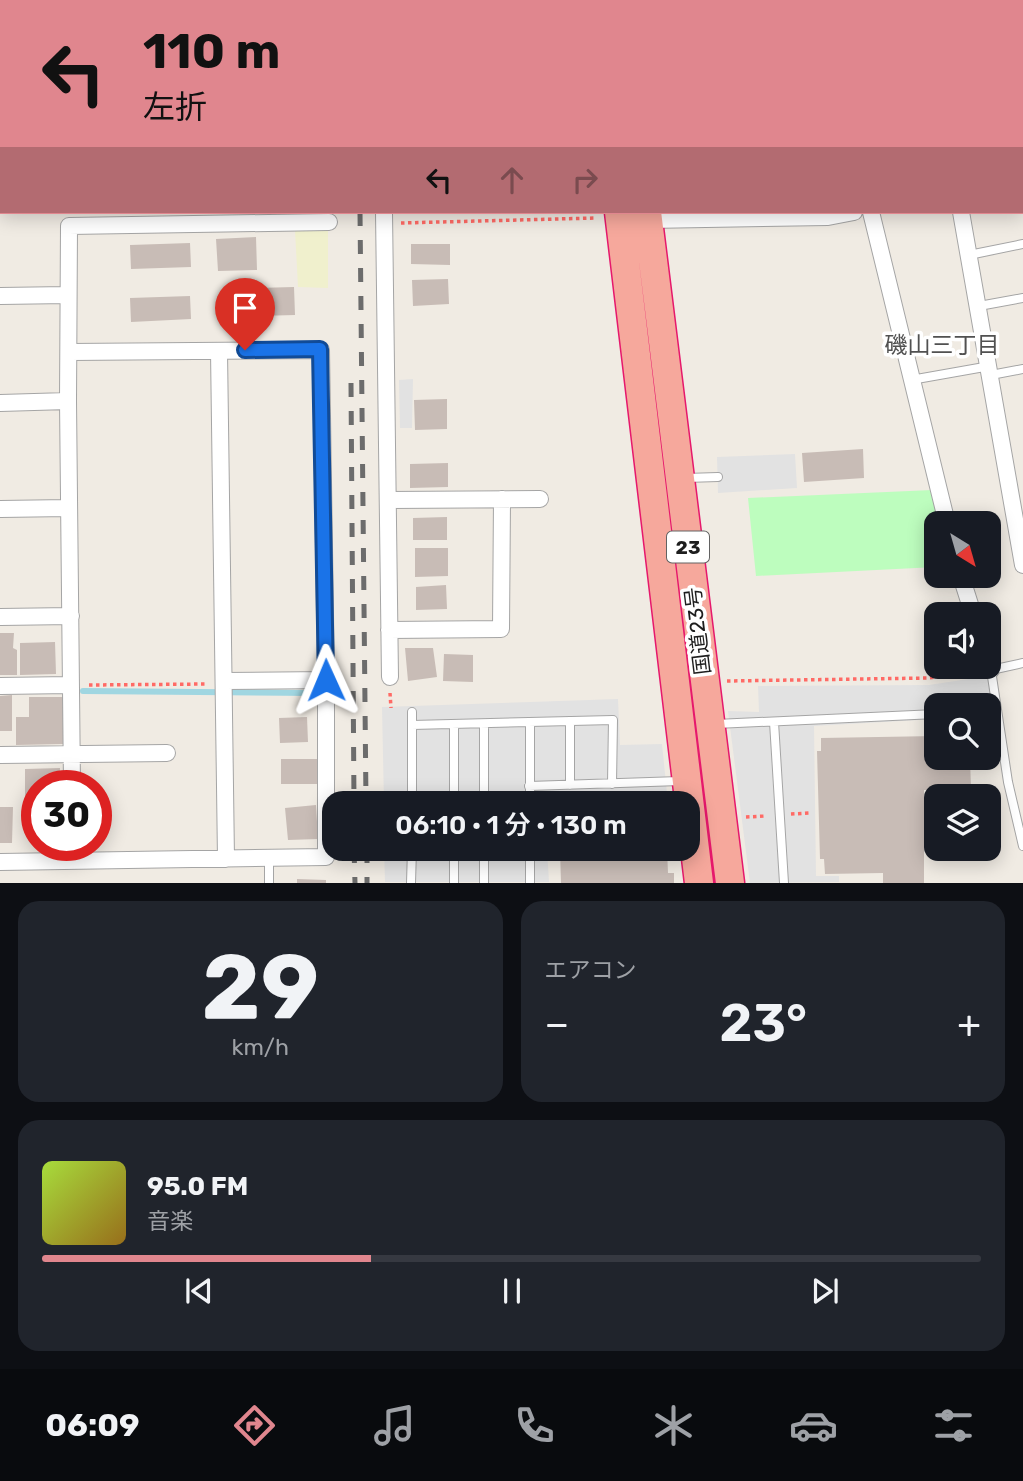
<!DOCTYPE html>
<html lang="ja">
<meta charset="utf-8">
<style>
body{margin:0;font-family:Rubik,"Noto Sans JP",sans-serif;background:#20242c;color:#f1f3f6;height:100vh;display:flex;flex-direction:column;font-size:26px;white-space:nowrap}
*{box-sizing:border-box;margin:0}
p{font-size:23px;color:#9ea1a6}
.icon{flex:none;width:38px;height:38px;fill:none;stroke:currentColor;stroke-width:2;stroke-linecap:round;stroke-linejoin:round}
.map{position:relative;height:883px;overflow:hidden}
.side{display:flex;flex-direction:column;gap:18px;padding:18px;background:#0d0f14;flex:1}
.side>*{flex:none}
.guide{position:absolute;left:0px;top:0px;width:1024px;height:214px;box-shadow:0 4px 18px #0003;background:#e0868e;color:#111;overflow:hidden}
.needle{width:46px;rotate:143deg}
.controls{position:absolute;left:924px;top:511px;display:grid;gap:14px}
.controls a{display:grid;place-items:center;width:77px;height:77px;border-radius:14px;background:#171b24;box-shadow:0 4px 18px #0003;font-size:35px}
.speed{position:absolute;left:21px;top:770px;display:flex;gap:14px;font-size:35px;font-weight:700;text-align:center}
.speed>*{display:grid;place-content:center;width:91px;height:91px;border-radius:50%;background:#171b24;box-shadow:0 4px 18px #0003;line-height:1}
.speed .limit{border:10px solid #d22;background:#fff;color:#111}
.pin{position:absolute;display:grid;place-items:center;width:60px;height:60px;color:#fff;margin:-72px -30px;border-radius:50% 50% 50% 0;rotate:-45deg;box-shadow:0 0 7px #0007}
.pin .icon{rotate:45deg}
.me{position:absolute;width:77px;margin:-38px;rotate:359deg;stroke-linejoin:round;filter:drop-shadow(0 0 5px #0008)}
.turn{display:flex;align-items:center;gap:24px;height:147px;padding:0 28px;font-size:32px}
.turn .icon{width:91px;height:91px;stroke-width:2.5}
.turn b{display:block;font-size:49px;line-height:60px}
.lanes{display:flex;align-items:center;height:66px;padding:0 28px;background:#0003;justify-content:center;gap:35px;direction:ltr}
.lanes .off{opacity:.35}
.big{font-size:52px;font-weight:600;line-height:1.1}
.side .widget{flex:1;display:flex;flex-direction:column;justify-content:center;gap:10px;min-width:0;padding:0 24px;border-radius:21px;background:#20242c}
.side .dial{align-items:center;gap:0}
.dial b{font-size:91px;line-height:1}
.song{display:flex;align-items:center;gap:21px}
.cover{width:84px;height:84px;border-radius:10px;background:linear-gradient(135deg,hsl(80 70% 55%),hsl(40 70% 35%))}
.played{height:7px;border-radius:4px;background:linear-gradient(90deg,#e0868e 35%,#363941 35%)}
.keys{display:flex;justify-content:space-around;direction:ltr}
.heat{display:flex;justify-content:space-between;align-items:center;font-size:38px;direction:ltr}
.side .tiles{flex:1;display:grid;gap:18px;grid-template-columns:1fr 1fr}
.widget:last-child{grid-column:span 2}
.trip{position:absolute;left:322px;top:791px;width:378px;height:70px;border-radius:21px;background:#171b24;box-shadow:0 4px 18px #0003;font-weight:600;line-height:70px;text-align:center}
.tabs{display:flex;height:112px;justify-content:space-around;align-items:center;background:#090b0e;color:#9ea1a6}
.tabs .icon{width:49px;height:49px}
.tabs .selected{color:#e0868e}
.tabs b{font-size:32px;color:#f1f3f6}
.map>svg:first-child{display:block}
.farmland{fill:#f0f0cd}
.park{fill:#bdfdbe}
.parking{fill:#e2e2e2}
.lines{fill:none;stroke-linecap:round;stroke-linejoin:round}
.stream{stroke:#a0d6e1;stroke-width:6}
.building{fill:#c8bcb6}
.service-casing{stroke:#a5a5a5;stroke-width:10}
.minor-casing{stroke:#a5a5a5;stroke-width:18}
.trunk-casing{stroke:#e6186c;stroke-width:31}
.path{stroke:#ff6a65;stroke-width:3.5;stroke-dasharray:3.5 3.5;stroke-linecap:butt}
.service{stroke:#fff;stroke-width:8}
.minor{stroke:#fff;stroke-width:16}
.trunk{stroke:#f6a89c;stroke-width:28}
.rail{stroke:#6c6c6c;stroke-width:5;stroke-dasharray:14 14;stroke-linecap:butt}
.route-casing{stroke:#114b97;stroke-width:18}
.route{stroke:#1a73e8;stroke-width:12}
.labels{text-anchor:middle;stroke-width:7;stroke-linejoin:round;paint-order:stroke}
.shield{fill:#fff;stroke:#626262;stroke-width:2}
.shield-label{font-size:19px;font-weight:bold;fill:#1e1e1e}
.street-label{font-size:21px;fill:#1e1e1e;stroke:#fff}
.neighbourhood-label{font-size:23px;fill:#515151;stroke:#fff}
</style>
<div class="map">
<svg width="1023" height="883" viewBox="0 0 1023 883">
<rect width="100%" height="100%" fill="#f0ebe3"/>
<!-- farmland -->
<path class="farmland" d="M328,229V288L298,287L295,230Z"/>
<!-- park -->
<path class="park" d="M932,490L941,523H936V567L756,576L748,498Z"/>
<!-- parking -->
<path class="parking" d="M413,379L412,428H400L399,380Z
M795,454L797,488L718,493L717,457Z
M988,676L993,716H989V705H936V719L814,726L816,876H839V882L750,883L728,711L759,712L758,686L929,685Z
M618,699L620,745L662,744L668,803H384L382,707Z
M384,849H547L549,882H385Z"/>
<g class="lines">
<!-- stream -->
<path class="stream" d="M83,691L314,693"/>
</g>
<!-- building -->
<path class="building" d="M256,237L257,270L218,271L216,239Z
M190,243L191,267L131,269L130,245Z
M411,244H450V265L411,264Z
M448,279L449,304L413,306L412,280Z
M294,287L295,315L258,316L257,288Z
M190,296L191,319L131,322L130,298Z
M447,399V429L415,430L414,400Z
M863,449L864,478L804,482L802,453Z
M448,463V487L410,488V464Z
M447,517V540H413V518Z
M415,548H448V576L415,577Z
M446,585L447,609L416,610V587Z
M0,633H14L13,648L17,650V675H0Z
M55,642L56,674L20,675V643Z
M405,648H433L437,677L408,681Z
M444,654L473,655V682L443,681Z
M12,695V731H0V696Z
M29,697H63V744L16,745V717H29Z
M307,717L308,742L280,743L279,718Z
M936,736V758H970L971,789L924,790V883H883V873L825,874L824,859H820L817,751H821V738Z
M281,759H318L317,784H281Z
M60,768L59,786H37V803H25V769Z
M316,805L318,839L288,840L285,808Z
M0,807H13L12,843H0Z
M560,849H667L668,873H674V883H561Z
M297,879L326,880V883H297Z"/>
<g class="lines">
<defs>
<path id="service" d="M1022,153H1023
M969,255L1023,244
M979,306L1023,298
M991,375L1023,369
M911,380L990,366
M686,478L718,477
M1023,663L991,670L1008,782L1023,846
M774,722L784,883
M716,724L936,714
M412,725L613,720L612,784
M570,785V721
M529,786L680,781
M412,803V712
M454,803V724
M484,803V724
M530,803V722
M530,849V883
M269,858V883
M411,883L412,849
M454,883V849
M484,883V849"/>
<path id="minor" d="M68,0V2
M229,0V2
M383,0V2
M802,0L803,2
M926,0L927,2
M0,174L2,173
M384,212L390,677
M871,212L947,523
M961,212L1023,565
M648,220L828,217L854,212
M0,296L67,295
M219,351L226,859
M0,403L68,401
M389,500L540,499
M0,509L68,508
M961,576L973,614
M0,617L71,616
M389,630L501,629L502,499
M989,664L991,670
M224,681L326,680
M0,686L70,685
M0,755L167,753
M72,786L68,401L69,226L329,222
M0,862L326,857V680L321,350L70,352"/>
<path id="trunk" d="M592,0V2
M622,0V2
M619,212L699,883
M647,212L730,883"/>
</defs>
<!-- service casing -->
<use href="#service" class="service-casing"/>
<!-- minor casing -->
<use href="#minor" class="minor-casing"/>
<!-- trunk casing -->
<use href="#trunk" class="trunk-casing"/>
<!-- path -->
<path class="path" d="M401,223L596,218
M727,681L928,678L975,672
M89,685L208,684
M390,693L391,708
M791,814L810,813
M746,817L766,816"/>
<!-- service -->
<use href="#service" class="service"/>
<!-- minor -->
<use href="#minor" class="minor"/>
<!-- trunk -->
<use href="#trunk" class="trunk"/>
<!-- rail -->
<path class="rail" d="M347,0V2
M358,0V2
M360,212L366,803
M351,383L354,803
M354,849L355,883
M367,849V883"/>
</g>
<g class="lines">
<defs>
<path id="route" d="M245,350L320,349L326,680"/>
</defs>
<!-- route casing -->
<use href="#route" class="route-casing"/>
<!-- route -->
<use href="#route" class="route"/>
</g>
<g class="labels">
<!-- shield labels -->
<rect class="shield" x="667" y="531.5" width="42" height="31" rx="5"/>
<g class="shield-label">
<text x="688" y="554">23</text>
</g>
<!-- street labels -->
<g class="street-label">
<text transform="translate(698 631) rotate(-97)" y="7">国道23号</text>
</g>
<!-- neighbourhood labels -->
<g class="neighbourhood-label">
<text x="942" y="353">磯山三丁目</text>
</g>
</g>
</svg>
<div class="controls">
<a><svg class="needle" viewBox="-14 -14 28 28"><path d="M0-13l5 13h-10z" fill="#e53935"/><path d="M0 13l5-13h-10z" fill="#9ea1a6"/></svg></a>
<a><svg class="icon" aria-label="sound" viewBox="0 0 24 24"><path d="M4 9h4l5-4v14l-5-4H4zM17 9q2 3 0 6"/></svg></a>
<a><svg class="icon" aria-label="search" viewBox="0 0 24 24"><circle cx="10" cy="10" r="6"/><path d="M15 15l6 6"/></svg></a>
<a><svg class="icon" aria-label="layers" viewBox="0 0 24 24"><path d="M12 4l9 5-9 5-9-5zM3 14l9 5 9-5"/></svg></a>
</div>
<div class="speed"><div class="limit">30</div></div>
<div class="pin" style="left:245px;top:350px;background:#d93025"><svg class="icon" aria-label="arrive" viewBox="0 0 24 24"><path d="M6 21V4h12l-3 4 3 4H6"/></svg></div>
<svg class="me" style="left:326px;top:680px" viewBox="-20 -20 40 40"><path d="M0-17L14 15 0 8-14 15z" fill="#1a73e8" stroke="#fff" stroke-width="4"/></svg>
<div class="trip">06:10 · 1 分 · 130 m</div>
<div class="guide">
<div class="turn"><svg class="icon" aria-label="left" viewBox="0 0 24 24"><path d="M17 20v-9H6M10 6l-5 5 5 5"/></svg><div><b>110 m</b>左折</div></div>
<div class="lanes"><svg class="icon" aria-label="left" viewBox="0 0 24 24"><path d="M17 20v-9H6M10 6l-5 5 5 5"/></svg><svg class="icon off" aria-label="ahead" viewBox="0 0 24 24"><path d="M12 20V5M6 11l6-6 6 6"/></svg><svg class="icon off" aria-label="right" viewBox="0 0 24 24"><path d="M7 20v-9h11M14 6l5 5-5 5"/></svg></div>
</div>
</div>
<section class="side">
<div class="tiles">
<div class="widget dial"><b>29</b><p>km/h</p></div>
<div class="widget"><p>エアコン</p>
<div class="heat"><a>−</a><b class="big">23°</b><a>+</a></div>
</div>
<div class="widget">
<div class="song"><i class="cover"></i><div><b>95.0 FM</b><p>音楽</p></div></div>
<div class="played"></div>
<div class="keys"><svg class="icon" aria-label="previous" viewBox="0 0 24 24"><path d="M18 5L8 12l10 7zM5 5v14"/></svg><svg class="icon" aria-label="pause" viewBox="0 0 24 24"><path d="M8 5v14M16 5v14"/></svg><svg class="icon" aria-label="next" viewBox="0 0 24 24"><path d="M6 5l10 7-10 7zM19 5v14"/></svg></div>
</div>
</div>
</section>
<nav class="tabs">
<b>06:09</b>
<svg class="icon selected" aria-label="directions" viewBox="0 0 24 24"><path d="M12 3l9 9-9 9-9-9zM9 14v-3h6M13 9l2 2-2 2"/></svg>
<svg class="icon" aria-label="music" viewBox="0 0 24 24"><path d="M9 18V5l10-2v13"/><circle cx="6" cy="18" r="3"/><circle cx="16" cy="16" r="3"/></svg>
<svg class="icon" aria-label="phone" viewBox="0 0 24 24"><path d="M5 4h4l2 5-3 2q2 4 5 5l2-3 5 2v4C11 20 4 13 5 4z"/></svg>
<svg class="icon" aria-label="climate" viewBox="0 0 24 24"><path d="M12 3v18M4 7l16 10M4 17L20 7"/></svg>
<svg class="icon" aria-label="car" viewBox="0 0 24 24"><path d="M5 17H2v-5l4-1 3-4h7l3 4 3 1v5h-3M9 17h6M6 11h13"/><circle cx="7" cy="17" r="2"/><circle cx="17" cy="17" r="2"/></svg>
<svg class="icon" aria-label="filters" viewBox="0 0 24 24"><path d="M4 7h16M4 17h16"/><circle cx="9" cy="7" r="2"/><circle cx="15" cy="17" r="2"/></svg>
</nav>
